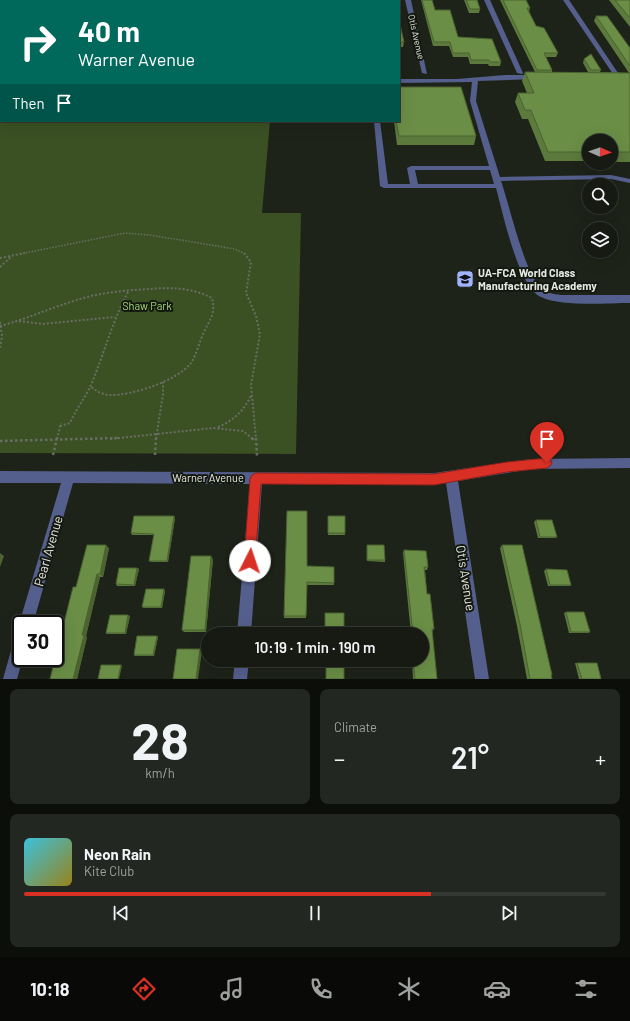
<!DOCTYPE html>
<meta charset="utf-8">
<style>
body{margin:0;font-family:Barlow,sans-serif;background:#232721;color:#f1f3f6;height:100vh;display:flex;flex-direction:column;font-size:15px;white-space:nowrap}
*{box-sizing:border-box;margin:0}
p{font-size:13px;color:#9ea1a0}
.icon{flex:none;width:22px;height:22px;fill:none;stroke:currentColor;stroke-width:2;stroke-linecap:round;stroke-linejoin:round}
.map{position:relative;height:679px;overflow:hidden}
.details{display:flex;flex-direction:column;gap:10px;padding:10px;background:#0c0e0a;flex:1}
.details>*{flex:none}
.hud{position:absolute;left:0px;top:0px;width:400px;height:122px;box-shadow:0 4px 16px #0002,0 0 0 1px #353833;background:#00695c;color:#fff;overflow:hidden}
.needle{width:26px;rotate:92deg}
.buttons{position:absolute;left:582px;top:134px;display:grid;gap:8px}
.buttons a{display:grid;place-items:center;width:36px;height:36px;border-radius:50%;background:#161a13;box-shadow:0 4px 16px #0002,0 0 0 1px #353833;font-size:20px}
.speed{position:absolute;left:12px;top:615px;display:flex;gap:8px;font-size:20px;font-weight:700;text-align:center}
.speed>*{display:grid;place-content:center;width:52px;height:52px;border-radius:50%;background:#161a13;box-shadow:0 4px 16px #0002,0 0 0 1px #353833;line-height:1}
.speed .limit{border:2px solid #111;border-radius:6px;background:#fff;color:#111}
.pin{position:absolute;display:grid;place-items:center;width:34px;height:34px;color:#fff;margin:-41px -17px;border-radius:50% 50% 50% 0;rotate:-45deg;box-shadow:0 0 4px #0007}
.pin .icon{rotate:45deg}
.me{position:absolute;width:44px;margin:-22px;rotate:4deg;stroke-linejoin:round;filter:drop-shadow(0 0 3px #0008)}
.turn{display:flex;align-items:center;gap:14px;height:84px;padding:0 12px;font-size:18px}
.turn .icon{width:52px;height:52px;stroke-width:2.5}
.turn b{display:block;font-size:28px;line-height:34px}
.then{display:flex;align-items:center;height:38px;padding:0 12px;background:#0003;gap:8px;font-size:15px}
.big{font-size:30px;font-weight:600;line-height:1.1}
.details .widget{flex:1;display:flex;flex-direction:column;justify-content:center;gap:6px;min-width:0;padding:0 14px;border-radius:8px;background:#232721}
.details .dial{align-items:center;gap:0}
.dial b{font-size:52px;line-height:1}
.song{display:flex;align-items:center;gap:12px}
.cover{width:48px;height:48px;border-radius:6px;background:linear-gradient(135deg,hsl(190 70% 55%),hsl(50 70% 35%))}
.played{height:4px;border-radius:2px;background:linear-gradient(90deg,#d93025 70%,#353833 70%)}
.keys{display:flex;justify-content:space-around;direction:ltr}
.heat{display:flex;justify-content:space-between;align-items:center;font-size:22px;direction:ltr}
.details .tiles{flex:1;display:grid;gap:10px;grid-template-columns:1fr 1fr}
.widget:last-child{grid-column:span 2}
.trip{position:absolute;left:201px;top:627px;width:228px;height:40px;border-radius:20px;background:#161a13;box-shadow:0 4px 16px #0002,0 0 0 1px #353833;font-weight:600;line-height:40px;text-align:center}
.menu{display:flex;height:64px;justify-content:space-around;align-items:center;background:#090a08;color:#9ea1a0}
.menu .icon{width:28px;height:28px}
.menu .on{color:#d93025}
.menu b{font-size:18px;color:#f1f3f6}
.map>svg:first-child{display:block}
.green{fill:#3b5123}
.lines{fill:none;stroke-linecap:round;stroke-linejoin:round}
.path-far2{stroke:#696e65;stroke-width:1.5;stroke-dasharray:1.5 1.5;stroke-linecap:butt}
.path-far1{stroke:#696e65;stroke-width:2;stroke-dasharray:2 2;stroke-linecap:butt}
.path{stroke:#696e65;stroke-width:2.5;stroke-dasharray:2.5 2.5;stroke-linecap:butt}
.minor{fill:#545f8d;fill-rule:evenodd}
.wall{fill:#5b7a3c}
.shaded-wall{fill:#4a6331}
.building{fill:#6a8e46;stroke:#4a6331}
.route{fill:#d93025;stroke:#8d1f18}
.labels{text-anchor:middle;stroke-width:4;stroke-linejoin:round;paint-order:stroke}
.far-street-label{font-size:9px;fill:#e4e8e1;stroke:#141910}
.poi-label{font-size:11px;font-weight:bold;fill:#e4e8e1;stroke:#141910;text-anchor:start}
.park-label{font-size:11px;fill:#a4d572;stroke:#141910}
.street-label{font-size:11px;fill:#e4e8e1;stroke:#141910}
.near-street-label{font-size:13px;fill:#e4e8e1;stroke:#141910}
</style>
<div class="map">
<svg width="630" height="679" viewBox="0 0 630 679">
<rect width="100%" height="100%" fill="#1e2319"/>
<!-- green -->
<path class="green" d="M0,74L1,121H270L262,213H301L296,454L0,453Z"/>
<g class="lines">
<!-- path-far2 -->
<path class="path-far2" d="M20,254L125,233L150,235L235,249L245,254"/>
<!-- path-far1 -->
<path class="path-far1" d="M244,253L251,262L246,293L256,316L260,334L251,385L256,439
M0,258L25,253
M0,267L11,257
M19,321L42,324L115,317
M0,322L2,336L0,349
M0,326C30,318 57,305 87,297C107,292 129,290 150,289C172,287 193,288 212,298C216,313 210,319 204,332C199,342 197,354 191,363C177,381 131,396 109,395C101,394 96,391 90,386
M60,426L70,423C76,409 85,398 91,385C104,354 112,322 128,292
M218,427C233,421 245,410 251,395
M57,439L61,423
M110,439L213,428L243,431L253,439
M156,439L163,394V382"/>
<!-- path -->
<path class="path" d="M252,438L255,442
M256,438L257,456
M0,441L119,438
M53,455L57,438
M155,455L156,438"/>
<!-- minor -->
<path class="minor" d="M56,0H62V1H56Z
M115,0H121L114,1Z
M147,0H153V1H147Z
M236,0H242V1H236Z
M325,0H331V1H325Z
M405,0H411L427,74L422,73Z
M484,0H490L523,73L522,74L517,73Z
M563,0H569L618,73L617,74H613Z
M505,75H537L540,77L537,79L478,81L476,101L500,177L611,175L630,179V183L611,179L501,181C510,207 523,267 539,286C544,293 553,294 561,295H630V303C606,303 562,307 541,297C518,287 503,213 496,188H384L380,186L374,121H380L388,184H410L407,168L411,166H489L470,101L472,82L399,83V79H457ZM415,170H490L494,184H418Z
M630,458V468L531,469L458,481L489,679H475L446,483L434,485L262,484L251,634H237L250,484L73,483L33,624H21V629L19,624L61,483H0V471L434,473L531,459Z
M21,633V658H23L17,679H3L14,640L16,635Z
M235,660H249L247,679H233Z"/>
</g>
<!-- wall -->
<path class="wall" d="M421,0H432L435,10L458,37L501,62L500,66H489L488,64H470L468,57H453L449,46H433Z
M464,0H477L480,9L479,13H469Z
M500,0H526L530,8L529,12L536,26L558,53L556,57H546L552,70V72H588L583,63L584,59L601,70L600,72L629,73L594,21L596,16L630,48V162H611V141H589V161H545L528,119H522L515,102L518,93H527L522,81L525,72H535Z
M609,0H630V27Z
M399,20L404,42L403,47H399Z
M394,121H399L476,136L474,145H397Z
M328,516L345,533V535H328Z
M175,518L168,562H151L149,561L154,535H132L131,533Z
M536,520L557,537L555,538H538L534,522Z
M367,545L385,560V562L367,561Z
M502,545L552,675H551L552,679H527L517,626L500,548Z
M109,548L103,577H100L86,636L87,637L77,679L76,587Z
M404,550L428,567L427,570H425L427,594L434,629L432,631L437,679H413L412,660H422V634H411L403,553Z
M213,559L206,632H184L182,630Z
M307,566L334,583V585H307L306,618H284V616Z
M137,568L139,569L135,586H117L116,584Z
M546,569L571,585L570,586H548L544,571Z
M165,591L162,608H144L142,607Z
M566,612L590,632L588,633H569L564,613Z
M325,613L344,630V632L325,631Z
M130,616L126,634H107L106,633Z
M157,636L158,637L154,656H135L134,655Z
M306,660V667H283L282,666Z
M575,663H577L601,679H579Z"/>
<!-- shaded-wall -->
<path class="shaded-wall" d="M1,54V60L0,61V55Z
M174,516L175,518L168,562L167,561Z
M106,545L109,548L103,577L100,574Z
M0,553L4,556L0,567Z
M211,556L213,559L206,632L205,630Z
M137,568L139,569L135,586L134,585Z
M97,574L100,577L86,636L87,637L77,679H73L82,635Z
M164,589L165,591L162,608L161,607Z
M128,615L130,616L126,634L125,633Z
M157,636L158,637L154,656L153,655Z
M200,649L202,651L198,679H196Z
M121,665L122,666L119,679H118Z"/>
<!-- building -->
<path class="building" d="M28,0H40V1H27Z
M70,0H81L80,1H69Z
M386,0H395V1H386Z
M422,0H432L435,10H450L458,37L492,39L501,62H490L489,60H471L469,53H453L450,42H434Z
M466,0H477L480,9H470Z
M503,0H526L530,8H527L536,26L544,28L558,53H544L552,70H537Z
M615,0H630V18Z
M596,16H607L630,48V66Z
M399,20L404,42H399Z
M1,36V54L0,55V37Z
M591,54L601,70H591L584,59Z
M525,72L630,73V152H611V141H589V152H548L531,110H525L518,93H534Z
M399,87H461L476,136H399L396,121H399Z
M287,511H307V566L334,567V583L307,582L306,616H284Z
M134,516H174L167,561H149L154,534L131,533Z
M328,516H345V533H328Z
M536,520H552L557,537H540Z
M87,545H106L100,574H97L82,635H84L73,679H50L73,587H76Z
M367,545H384L385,560H367Z
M502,545H522L552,675H551L552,679H530L520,624Z
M404,550L426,551L428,567H424L427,594H430L434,629H432L437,679H415L413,660H422V634H413Z
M191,556H211L205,630H182Z
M119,568H137L134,585L116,584Z
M546,569L567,570L571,585H550Z
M146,589H164L161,607H142Z
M566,612H584L590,632H571Z
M325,613H344V630H325Z
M110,615H128L125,633H106Z
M137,636H157L153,655H134Z
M177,649H200L196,679H173Z
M283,660H306V666H282Z
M326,661H344V679H326Z
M577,663H597L601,679H582Z
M101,665H121L118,679H98Z"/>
<!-- route -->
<path class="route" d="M547,458L550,459L552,463L550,466L547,468L507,472L434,485L261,484L255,561L254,565L250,567L245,565L244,561L250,479L252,475L256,473L434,474L507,462Z"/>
<!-- icons -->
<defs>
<symbol id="school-square" viewBox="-11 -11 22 22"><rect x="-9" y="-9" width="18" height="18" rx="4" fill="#a1b3fd" stroke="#141910"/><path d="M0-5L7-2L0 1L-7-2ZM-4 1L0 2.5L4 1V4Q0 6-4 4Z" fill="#111"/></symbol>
</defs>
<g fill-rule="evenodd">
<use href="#school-square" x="455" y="269" width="20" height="20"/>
</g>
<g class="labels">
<!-- far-street labels -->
<g class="far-street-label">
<text transform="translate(416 37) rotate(77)" y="3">Otis Avenue</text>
</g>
<!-- poi labels -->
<g class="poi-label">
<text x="478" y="277">UA-FCA World Class<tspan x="478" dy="13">Manufacturing Academy</tspan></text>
</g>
<!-- park labels -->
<g class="park-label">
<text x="147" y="310">Shaw Park</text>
</g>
<!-- street labels -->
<g class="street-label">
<text x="208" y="482">Warner Avenue</text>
</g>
<!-- near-street labels -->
<g class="near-street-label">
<text transform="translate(48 551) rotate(-74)" y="5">Pearl Avenue</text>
<text transform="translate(466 578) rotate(81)" y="5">Otis Avenue</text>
</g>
</g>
</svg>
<div class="buttons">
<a><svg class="needle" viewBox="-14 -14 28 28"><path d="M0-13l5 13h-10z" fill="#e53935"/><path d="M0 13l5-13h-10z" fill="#9ea1a0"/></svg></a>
<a><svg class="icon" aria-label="search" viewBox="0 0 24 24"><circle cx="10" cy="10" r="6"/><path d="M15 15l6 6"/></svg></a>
<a><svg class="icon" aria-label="layers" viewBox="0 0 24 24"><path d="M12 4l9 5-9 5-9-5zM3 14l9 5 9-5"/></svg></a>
</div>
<div class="speed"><div class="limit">30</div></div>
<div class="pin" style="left:547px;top:463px;background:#d93025"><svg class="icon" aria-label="arrive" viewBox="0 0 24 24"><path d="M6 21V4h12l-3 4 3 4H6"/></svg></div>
<svg class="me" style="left:250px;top:561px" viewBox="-20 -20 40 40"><circle r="19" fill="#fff"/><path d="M0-13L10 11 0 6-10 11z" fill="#d93025"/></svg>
<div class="trip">10:19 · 1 min · 190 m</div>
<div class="hud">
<div class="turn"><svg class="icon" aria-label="right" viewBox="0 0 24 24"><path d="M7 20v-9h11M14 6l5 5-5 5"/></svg><div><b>40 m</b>Warner Avenue</div></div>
<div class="then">Then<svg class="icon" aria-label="arrive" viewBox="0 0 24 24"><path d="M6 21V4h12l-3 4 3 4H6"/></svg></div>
</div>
</div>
<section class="details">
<div class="tiles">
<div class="widget dial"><b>28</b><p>km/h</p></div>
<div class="widget"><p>Climate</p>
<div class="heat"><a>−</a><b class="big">21°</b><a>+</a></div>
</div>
<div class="widget">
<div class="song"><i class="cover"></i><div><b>Neon Rain</b><p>Kite Club</p></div></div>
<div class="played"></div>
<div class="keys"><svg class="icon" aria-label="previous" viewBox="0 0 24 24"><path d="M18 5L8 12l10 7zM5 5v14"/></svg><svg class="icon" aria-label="pause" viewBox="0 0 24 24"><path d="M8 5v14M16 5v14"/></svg><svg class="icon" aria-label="next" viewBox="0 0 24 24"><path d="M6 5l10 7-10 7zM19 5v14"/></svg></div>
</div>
</div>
</section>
<nav class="menu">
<b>10:18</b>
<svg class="icon on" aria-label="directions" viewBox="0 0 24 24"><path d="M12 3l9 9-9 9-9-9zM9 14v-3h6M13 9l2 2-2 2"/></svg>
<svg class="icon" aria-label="music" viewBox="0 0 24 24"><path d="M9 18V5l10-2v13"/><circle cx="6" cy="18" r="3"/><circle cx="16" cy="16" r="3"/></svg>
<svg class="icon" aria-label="phone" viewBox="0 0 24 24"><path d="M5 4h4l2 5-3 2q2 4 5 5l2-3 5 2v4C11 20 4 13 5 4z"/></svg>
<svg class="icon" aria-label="climate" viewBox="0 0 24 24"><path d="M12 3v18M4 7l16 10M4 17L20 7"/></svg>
<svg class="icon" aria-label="car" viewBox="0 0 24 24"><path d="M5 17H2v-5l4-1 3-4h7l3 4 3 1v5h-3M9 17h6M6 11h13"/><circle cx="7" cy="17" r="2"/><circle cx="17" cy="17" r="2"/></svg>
<svg class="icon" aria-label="filters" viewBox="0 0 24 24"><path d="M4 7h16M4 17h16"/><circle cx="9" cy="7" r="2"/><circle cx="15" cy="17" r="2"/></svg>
</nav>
